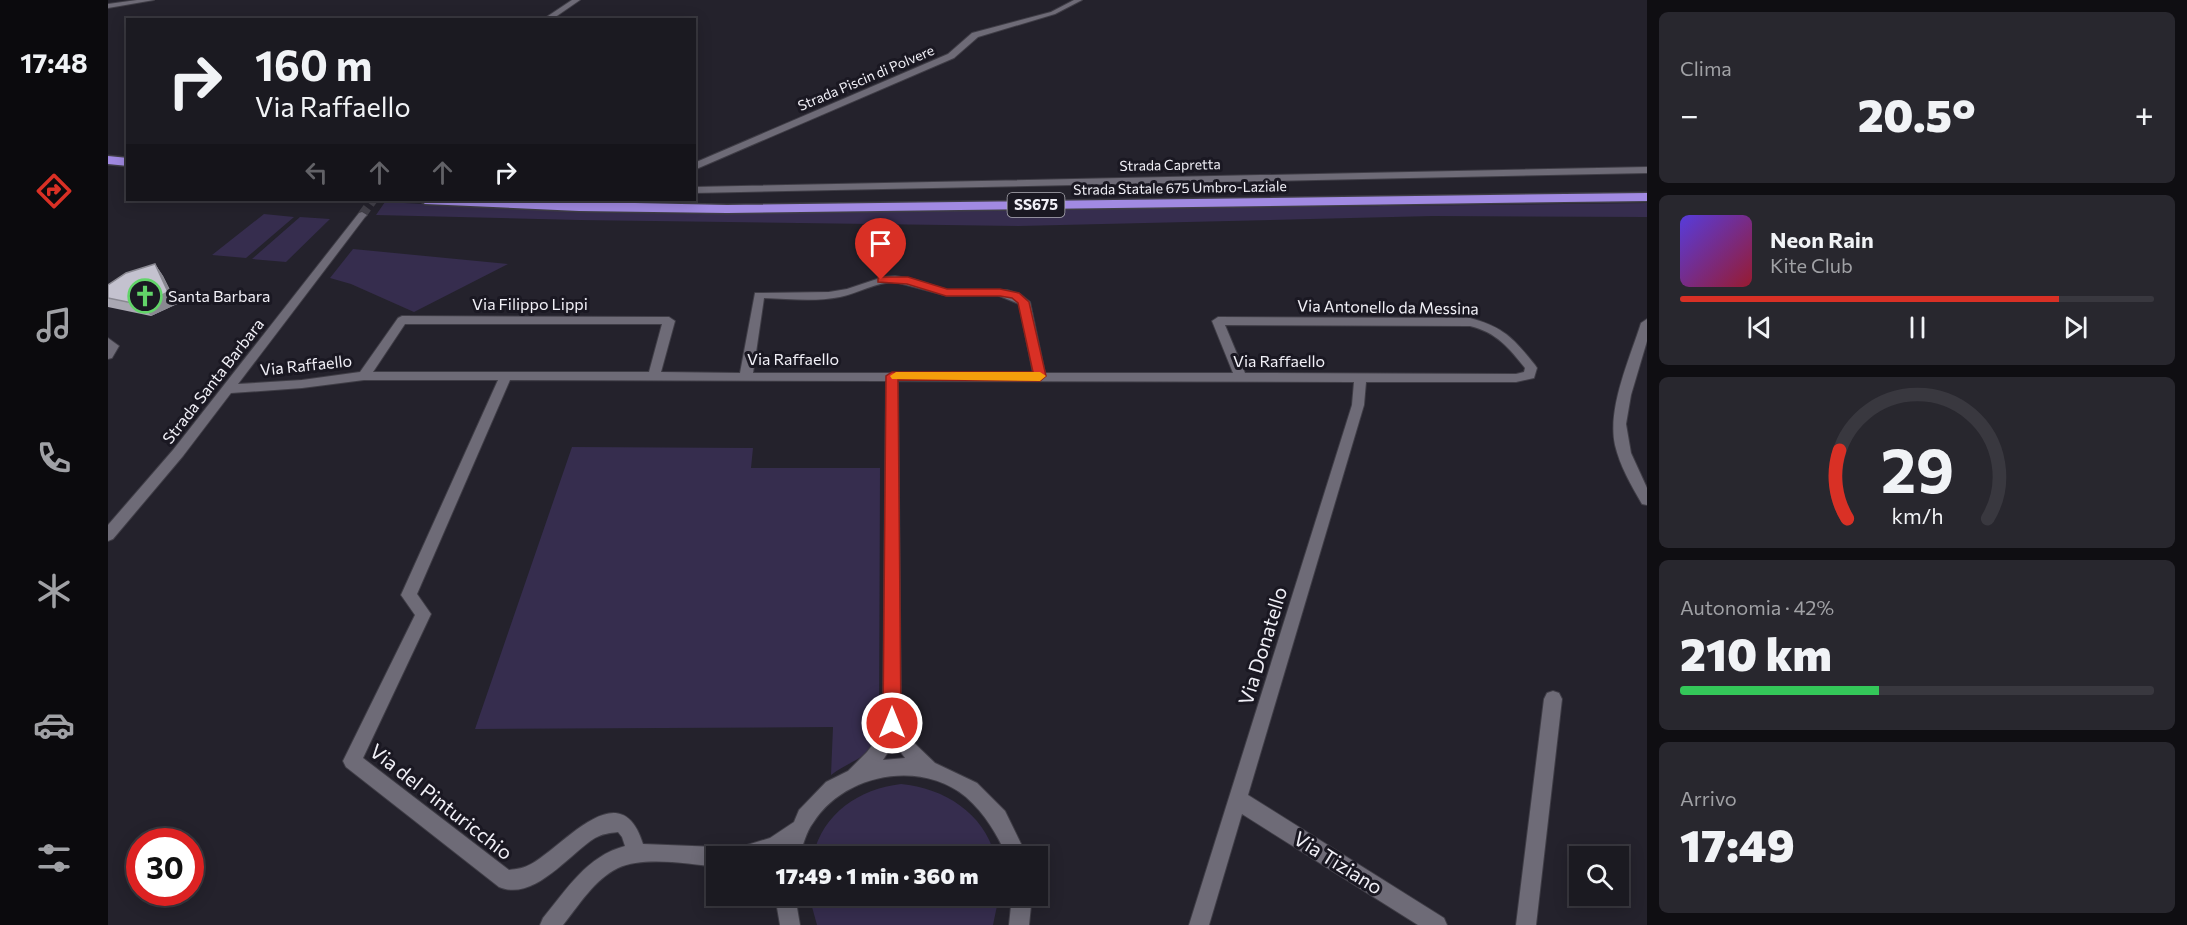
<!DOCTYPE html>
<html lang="it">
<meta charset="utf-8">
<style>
body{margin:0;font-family:Commissioner,sans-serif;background:#28272e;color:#f1f3f6;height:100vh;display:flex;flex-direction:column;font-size:22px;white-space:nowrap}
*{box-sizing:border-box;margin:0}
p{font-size:20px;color:#a0a1a5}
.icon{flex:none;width:33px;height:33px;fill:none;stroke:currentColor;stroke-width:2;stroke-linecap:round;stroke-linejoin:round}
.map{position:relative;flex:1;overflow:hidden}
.details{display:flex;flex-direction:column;gap:12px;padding:12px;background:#0f0e12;width:540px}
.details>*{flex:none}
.guide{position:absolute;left:18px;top:18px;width:570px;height:183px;border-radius:0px;box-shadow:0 3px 15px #0003,0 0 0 2px #39383f;background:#1b1a21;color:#f1f3f6;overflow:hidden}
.fabs{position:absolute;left:1461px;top:846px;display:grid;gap:12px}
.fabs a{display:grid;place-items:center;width:60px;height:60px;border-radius:0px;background:#1b1a21;box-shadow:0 3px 15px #0003,0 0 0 2px #39383f;font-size:30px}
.speed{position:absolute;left:18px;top:828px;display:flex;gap:12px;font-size:30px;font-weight:700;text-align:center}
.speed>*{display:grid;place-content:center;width:78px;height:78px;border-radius:50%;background:#1b1a21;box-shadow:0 3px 15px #0003,0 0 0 2px #39383f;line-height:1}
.speed .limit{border:9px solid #d22;background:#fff;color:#111}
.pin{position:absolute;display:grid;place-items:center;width:51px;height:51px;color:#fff;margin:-62px -26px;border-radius:50% 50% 50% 0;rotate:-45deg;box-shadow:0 0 6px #0007}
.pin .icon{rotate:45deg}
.me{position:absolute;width:66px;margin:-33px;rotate:0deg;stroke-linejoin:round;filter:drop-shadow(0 0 4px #0008)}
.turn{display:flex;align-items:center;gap:21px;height:126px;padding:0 30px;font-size:27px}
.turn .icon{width:78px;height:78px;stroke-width:2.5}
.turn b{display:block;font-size:42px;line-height:51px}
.lanes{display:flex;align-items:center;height:57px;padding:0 30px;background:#0003;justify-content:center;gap:30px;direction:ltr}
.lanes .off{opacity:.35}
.big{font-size:45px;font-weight:800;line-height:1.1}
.details .widget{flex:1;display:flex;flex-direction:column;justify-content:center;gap:9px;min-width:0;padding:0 21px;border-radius:9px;background:#28272e}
.details .dial{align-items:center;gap:0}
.dial svg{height:156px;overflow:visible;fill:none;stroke:#39383f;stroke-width:7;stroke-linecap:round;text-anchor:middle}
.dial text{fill:#f1f3f6;stroke:none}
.song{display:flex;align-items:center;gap:18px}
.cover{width:72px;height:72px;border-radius:9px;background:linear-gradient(135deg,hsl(250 70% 55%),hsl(350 70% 35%))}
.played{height:6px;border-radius:3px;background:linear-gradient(90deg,#d93025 80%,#39383f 80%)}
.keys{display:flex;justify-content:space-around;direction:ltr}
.heat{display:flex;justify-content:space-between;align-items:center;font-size:33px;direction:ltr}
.charge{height:9px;border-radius:4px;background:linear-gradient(90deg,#34c759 42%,#39383f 0)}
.trip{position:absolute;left:598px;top:846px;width:342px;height:60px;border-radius:0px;background:#1b1a21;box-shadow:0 3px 15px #0003,0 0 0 2px #39383f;font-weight:800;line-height:60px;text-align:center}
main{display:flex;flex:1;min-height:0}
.menu{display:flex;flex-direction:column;width:108px;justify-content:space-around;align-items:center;background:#0b0a0d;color:#a0a1a5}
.menu .icon{width:42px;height:42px}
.menu .active{color:#d93025}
.menu b{font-size:27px;color:#f1f3f6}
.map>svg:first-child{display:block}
.green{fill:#362d4e}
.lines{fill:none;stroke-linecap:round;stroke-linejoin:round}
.minor-tunnel{stroke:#43414a;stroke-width:9;stroke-dasharray:9 4.5;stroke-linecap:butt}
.minor-casing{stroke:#3f3d46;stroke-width:2}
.trunk-casing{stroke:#3f3d46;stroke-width:3}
.minor{fill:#6e6b77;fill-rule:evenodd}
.trunk{fill:#a18ae2;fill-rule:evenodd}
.wall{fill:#a9a7b2}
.shaded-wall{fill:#898891}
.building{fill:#c4c2cf;stroke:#898891;stroke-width:1.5}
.route{fill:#d93025;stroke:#8d1f18;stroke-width:1.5}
.slow{fill:#f59e0b}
.labels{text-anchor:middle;stroke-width:6;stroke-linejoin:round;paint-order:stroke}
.far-street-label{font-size:14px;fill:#f1f0f7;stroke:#1a1822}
.shield{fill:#1a1822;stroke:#b0afb7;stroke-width:1.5}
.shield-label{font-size:15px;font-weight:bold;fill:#f1f0f7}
.poi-label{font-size:16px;fill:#f1f0f7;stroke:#1a1822;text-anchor:start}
.street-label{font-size:16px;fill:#f1f0f7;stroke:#1a1822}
.near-street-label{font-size:20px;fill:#f1f0f7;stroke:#1a1822}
</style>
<main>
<nav class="menu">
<b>17:48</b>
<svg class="icon active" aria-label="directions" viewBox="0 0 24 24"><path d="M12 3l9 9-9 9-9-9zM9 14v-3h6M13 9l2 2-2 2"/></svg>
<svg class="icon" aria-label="music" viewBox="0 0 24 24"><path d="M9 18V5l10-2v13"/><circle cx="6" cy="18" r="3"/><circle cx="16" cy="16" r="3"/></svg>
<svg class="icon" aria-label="phone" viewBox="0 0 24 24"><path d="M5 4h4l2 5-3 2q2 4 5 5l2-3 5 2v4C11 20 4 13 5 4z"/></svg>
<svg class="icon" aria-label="climate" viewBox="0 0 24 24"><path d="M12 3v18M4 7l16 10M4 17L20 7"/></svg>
<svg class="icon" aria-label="car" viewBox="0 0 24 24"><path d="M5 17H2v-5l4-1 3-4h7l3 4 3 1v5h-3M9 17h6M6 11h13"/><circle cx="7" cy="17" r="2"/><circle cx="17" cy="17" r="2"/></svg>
<svg class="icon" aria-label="filters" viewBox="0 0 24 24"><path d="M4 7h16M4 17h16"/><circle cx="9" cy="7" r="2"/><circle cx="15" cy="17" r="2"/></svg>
</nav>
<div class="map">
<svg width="1539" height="925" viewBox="0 0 1539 925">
<rect width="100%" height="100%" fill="#24222c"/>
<!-- green -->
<path class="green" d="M277,202L414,209L582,214L1539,203V217L1325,216L911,226L471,220L268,215Z
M156,214L186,217L138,258L104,255Z
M192,217L222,219L178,262L144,259Z
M245,249L400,264L306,312L243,284L222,278Z
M464,447L645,448L643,468H772L771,723C769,758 747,757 723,775L725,727L367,729Z
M793,784C836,788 876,813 887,856H705C715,813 751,789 793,784Z
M701,896H891L885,925H709Z"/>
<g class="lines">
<!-- minor-tunnel -->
<path class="minor-tunnel" d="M254,215L265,200"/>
<defs>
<path id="minor" d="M29,0H46L0,8V4Z
M464,0H472L443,20H434Z
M966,0H974L947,14L870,37L846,58L586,170V163L840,54L864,33L943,12Z
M1539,167V173L586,193V187Z
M254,212L259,215L257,217L130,384L194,380L252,372L290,318L294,316L561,317L567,321L553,372L632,373L647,293L721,292L739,289L775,277L787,276L805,279L840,290H899L912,294L922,302L937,373H1125L1104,321L1110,317L1362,318C1396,327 1406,339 1427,365L1429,368L1426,378L1408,382H1258L1256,405L1140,795L1336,918L1339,925H1310L1134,814L1101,925H1081L1244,405L1246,382L790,381L793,722L803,740L827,763L869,783L897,811L919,856H899C888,833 878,815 858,797C812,759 736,774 705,823C698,832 695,846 691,856H672V853L664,856H624L626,849L662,838L686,822L691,810L718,782L740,771L759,752L768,740L775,723L778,381L402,380L309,594L323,614L255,758L401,870C409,869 416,868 423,864C457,845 513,772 535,844L609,847L616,850L618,856H609V867C581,864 536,856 510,868C487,879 471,905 455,925H432L435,918C459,889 479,856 517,846L514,837L510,832C501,833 494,834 487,838C461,854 426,902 391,887L238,767L235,761L307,615L293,595L390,380H256L194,388L123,393L75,456L5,539L0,541V525L65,450L251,213ZM787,282L840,296L889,295L911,304L925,373H645L656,298C681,299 707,302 732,297C751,293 768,282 787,282ZM297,324H554L541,372H265ZM1117,325L1362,326C1388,332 1401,348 1417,368L1416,372L1408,374L1137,373ZM786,743L797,758L775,760Z
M1539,319V341L1523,395L1518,424L1523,453L1539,488V505L1534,504C1523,485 1512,466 1507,445C1499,408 1522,358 1533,323Z
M0,338L11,346L4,358L0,359Z
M1445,691L1451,693L1454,699L1428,925H1408L1436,699L1439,693Z
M667,896H687L692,925H672Z
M904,896H924L921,925H901Z"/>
<path id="trunk" d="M0,156L20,158V166L0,164Z
M1539,193V201L619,213L471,211L317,204L311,200H391L619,205Z"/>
</defs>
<!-- minor casing -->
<use href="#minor" class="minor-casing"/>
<!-- trunk casing -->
<use href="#trunk" class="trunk-casing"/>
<!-- minor -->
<use href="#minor" class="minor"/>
<!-- trunk -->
<use href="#trunk" class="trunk"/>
</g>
<!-- wall -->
<path class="wall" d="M47,264L55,276L69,304L43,316L0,307V285Z"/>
<!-- shaded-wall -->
<path class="shaded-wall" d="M47,264L55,276L69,304L43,316L34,305Z"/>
<!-- building -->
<path class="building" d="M47,264L60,292L34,305L0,298V285L18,273Z"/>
<!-- route -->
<path class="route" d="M773,277H800L839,289H892L911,293L921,302L938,376L932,381L790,380L793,723L790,729L784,731L778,729L775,723L778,376L784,372H925L910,303L904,298L892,296H838L799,284L770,282V278Z"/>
<!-- slow -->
<path class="slow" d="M788,372H932L938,376L932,381L784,379L782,376Z"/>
<!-- icons -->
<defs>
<symbol id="church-ring" viewBox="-11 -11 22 22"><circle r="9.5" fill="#1a1822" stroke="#62d469" stroke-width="1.5"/><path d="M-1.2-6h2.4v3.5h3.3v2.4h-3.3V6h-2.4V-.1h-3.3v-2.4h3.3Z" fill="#62d469"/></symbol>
</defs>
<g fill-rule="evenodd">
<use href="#church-ring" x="18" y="277" width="38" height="38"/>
</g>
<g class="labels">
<!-- far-street labels -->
<g class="far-street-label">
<text transform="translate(758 78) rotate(-23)" y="5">Strada Piscin di Polvere</text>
<text transform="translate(1062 165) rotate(-1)" y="5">Strada Capretta</text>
<text transform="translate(1072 188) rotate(-1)" y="5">Strada Statale 675 Umbro-Laziale</text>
</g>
<!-- shield labels -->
<rect class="shield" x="899.5" y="193" width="57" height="24" rx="4.5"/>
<g class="shield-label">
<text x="928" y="210">SS675</text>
</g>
<!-- poi labels -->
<g class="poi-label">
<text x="60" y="302">Santa Barbara</text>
</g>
<!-- street labels -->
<g class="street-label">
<text x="422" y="310">Via Filippo Lippi</text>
<text transform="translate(1280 307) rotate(1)" y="6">Via Antonello da Messina</text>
<text x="685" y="365">Via Raffaello</text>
<text x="1171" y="367">Via Raffaello</text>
<text transform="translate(198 365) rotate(-6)" y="6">Via Raffaello</text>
<text transform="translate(105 381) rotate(-52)" y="6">Strada Santa Barbara</text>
</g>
<!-- near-street labels -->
<g class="near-street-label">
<text transform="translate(1155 646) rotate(-73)" y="7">Via Donatello</text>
<text transform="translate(333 802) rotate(38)" y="7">Via del Pinturicchio</text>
<text transform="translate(1230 863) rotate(32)" y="7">Via Tiziano</text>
</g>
</g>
</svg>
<div class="fabs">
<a><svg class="icon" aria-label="search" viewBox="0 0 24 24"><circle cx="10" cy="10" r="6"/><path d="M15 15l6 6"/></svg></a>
</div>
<div class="speed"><div class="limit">30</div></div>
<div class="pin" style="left:773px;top:280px;background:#d93025"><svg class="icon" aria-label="arrive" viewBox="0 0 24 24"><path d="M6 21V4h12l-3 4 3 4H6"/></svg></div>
<svg class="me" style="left:784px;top:723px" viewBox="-20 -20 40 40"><circle r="17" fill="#d93025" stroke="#fff" stroke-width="3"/><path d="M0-11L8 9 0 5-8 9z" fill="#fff"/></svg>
<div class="trip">17:49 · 1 min · 360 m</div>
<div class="guide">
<div class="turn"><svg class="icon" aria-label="right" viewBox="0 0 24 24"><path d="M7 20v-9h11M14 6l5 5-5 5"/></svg><div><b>160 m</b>Via Raffaello</div></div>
<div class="lanes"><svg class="icon off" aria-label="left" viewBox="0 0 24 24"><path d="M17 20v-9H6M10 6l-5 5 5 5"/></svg><svg class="icon off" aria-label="ahead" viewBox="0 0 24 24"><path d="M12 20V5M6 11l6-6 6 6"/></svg><svg class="icon off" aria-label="ahead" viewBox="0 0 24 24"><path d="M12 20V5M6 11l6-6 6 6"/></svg><svg class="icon" aria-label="right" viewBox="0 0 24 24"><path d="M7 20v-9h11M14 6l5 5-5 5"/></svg></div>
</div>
</div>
<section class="details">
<div class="widget"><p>Clima</p>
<div class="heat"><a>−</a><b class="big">20.5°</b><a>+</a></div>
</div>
<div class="widget">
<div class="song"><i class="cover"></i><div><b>Neon Rain</b><p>Kite Club</p></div></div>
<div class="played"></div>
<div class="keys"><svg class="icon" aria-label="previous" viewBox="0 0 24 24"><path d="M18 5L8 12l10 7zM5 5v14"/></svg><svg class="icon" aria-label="pause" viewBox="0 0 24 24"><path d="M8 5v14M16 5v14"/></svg><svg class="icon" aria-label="next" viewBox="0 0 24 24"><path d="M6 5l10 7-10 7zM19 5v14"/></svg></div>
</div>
<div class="widget dial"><svg viewBox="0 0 100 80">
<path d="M14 69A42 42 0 1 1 86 69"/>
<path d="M14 69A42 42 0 0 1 10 34" stroke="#d93025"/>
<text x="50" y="56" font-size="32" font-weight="700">29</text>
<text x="50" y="72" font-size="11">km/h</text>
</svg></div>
<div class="widget"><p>Autonomia · 42%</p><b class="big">210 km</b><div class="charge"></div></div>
<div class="widget"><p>Arrivo</p><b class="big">17:49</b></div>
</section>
</main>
